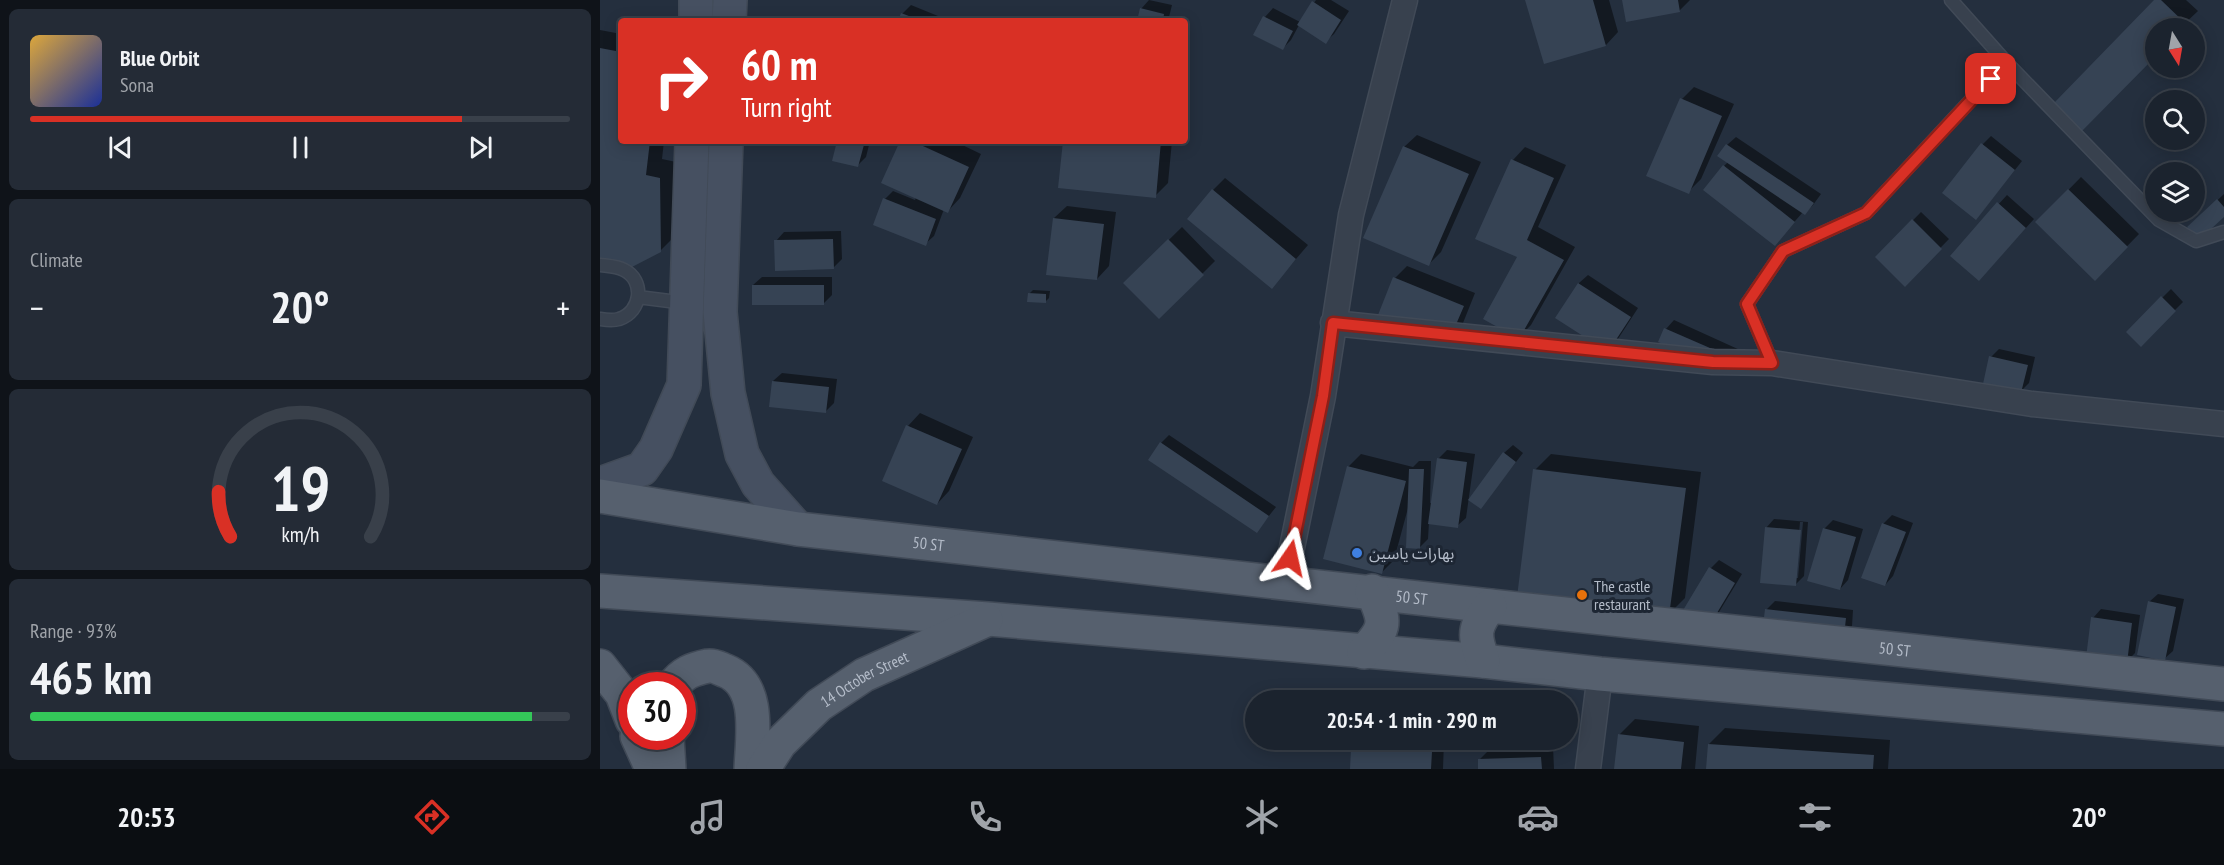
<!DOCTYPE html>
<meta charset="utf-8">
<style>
body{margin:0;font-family:"PT Sans Narrow","Noto Sans Arabic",sans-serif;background:#242b36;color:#f1f3f6;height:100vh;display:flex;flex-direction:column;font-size:22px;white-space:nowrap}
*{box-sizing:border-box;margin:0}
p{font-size:20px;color:#a0a4aa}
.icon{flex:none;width:33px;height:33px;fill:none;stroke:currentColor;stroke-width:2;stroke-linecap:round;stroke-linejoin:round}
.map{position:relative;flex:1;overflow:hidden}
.panel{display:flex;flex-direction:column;gap:9px;padding:9px;background:#0f1319;width:600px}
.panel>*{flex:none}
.hud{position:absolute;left:18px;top:18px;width:570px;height:126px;border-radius:6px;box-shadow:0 3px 15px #0003,0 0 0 2px #39404a;background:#d93025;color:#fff;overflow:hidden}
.needle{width:39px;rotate:169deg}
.tools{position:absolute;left:1545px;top:18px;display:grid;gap:12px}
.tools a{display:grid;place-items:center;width:60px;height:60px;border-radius:50%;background:#1b232e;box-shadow:0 3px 15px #0003,0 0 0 2px #39404a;font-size:30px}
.speed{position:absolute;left:18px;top:672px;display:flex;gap:12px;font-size:30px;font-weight:700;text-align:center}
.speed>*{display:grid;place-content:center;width:78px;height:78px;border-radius:50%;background:#1b232e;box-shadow:0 3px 15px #0003,0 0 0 2px #39404a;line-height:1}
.speed .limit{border:9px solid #d22;background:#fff;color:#111}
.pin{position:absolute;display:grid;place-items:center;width:51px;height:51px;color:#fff;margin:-26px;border-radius:12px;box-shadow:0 3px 9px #0006}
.me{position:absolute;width:66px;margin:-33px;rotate:11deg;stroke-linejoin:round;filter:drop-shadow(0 0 4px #0008)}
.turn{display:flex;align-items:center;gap:21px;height:126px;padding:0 24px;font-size:27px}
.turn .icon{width:78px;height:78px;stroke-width:2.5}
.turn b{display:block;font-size:42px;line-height:51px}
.big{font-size:45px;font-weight:700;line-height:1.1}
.panel .card{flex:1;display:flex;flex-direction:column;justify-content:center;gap:9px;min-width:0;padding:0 21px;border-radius:9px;background:#242b36}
.panel .dial{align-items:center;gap:0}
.dial svg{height:156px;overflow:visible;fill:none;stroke:#39404a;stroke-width:7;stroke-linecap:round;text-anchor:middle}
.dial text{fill:#f1f3f6;stroke:none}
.song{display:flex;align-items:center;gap:18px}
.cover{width:72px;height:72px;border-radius:9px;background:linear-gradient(135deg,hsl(40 70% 55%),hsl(230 70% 35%))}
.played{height:6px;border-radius:3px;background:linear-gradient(90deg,#d93025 80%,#39404a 80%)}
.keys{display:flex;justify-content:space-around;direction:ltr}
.heat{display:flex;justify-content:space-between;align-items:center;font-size:33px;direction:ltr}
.charge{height:9px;border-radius:4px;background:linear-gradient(90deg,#34c759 93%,#39404a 0)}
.trip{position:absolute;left:645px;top:690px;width:333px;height:60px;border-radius:30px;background:#1b232e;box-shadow:0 3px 15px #0003,0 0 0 2px #39404a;font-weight:700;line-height:60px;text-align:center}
.dock{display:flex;height:96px;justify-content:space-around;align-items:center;background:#0b0e12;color:#a0a4aa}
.dock .icon{width:42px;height:42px}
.dock .on{color:#d93025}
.dock b{font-size:27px;color:#f1f3f6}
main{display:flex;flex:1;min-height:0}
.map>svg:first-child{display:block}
.shadow{fill:#0007;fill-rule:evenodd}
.building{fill:#364354}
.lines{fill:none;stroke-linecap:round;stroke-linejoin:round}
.lane-casing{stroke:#414a57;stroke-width:15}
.street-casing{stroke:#414a57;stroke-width:27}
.secondary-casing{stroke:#414a57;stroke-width:36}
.primary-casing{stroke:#414a57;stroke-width:36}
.lane{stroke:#38414e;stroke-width:12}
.street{stroke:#38414e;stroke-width:24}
.secondary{stroke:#465061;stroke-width:33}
.primary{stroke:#56606e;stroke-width:33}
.route-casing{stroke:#8d1f18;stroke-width:15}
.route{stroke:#d93025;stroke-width:10}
.shop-dot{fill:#3f7fe0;stroke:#1d2633;stroke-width:2}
.food-dot{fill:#e8710a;stroke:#1d2633;stroke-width:2}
.labels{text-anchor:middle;stroke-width:6;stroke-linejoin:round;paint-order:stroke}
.street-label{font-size:16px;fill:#b4bcc9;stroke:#1d2633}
.poi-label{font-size:16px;fill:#b4bcc9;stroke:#1d2633;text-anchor:start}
</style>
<main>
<section class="panel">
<div class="card">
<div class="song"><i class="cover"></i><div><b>Blue Orbit</b><p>Sona</p></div></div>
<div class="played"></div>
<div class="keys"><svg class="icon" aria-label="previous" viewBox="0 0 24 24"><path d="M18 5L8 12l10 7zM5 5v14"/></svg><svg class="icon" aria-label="pause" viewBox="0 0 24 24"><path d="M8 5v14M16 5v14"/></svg><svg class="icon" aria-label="next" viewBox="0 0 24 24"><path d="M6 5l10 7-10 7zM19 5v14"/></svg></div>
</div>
<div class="card"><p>Climate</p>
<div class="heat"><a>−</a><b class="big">20°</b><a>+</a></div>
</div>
<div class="card dial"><svg viewBox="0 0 100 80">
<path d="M14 69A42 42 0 1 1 86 69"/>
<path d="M14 69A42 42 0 0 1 8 46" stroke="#d93025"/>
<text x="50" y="56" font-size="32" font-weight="700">19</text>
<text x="50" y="72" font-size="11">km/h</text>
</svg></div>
<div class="card"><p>Range · 93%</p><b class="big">465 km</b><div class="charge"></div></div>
</section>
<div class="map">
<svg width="1624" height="769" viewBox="0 0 1624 769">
<rect width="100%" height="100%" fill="#242f3e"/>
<!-- shadow -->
<path class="shadow" d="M549,0L572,5L568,21H538L541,9Z
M716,0H731L749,11L734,34L725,42L699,25L691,40L682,49L655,35L665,17L673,8L700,22Z
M927,0H1009L1018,32L1006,45Z
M1023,0H1090L1079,11Z
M1556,0H1586L1598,11L1580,28H1556Z
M311,5L338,16L336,21H299L302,14Z
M0,30L21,34V141H64L62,159L76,162L77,234L60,251L0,261Z
M1094,87L1134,104L1101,179L1088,192L1082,99Z
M817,135L881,162L841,252L829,264L804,147Z
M1391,136L1422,161L1384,209L1383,144Z
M1136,137L1221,194L1213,205L1205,213L1203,212L1175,244L1124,166L1128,162L1127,145Z
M238,141H270L266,157L258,165Z
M302,141H354L381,154L360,198L348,211L344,209L334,236L325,244L285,199L293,191L315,200L316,197Z
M358,141H372L369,145Z
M464,141H572L568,183L555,196Z
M925,147L966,165L938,227L975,247L931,325L919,337V257L877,238L913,160Z
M1481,177L1539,234L1495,279L1437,222Z
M625,178L708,245L672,287L613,190Z
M1624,194V215L1589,227Z
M1407,195L1434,219L1387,271L1352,255Z
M467,206L516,212L509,266L497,279L454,218Z
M1321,212L1349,239L1305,284L1277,257Z
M582,227L615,261L559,317L525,283Z
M241,231L242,259L233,268L176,241L184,232Z
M807,266L875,293L861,328L795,278Z
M988,275L1038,308L1016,342L957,318L979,283Z
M162,277H232V295L223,304L153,285Z
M1571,289L1583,302L1541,344L1528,332Z
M433,290L450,291L449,298L445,302L429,294Z
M1074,320L1140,350L1134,363L1060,341L1066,329Z
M1399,349L1435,357L1429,383L1421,391L1391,357Z
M182,373L237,379L234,403L225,412L173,381Z
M320,413L373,437L349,491L337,504L308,426Z
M569,435L676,507L657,531L561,443Z
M913,445L923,453L881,507L904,453Z
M847,450L875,454L866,518L857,526L829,522L828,539L820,547L808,508L794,560L782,572L748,467L761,454L813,467L819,461H831L830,503H832L838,459Z
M951,454L1101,472L1085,598L1069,614L935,470Z
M1292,515L1313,523L1293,576L1285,585L1283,524Z
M1174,519L1208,522L1204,576L1195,585L1166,528ZM1200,522H1203L1198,578H1195Z
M1233,520L1263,529L1248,580L1240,589L1224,529Z
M1119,560L1142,574L1113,622L1111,568Z
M1558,594L1584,599L1573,651L1564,659L1549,602Z
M1175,601L1253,610L1252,626L1243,634L1166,610Z
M1501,609L1540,615L1535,653L1526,662L1493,618Z
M1035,719L1099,726L1095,769H1016L1019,735Z
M1125,728L1290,740L1288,769H1107L1109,744Z
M762,740H844L843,769H752L753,748Z
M953,746L954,769H880V759L892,747Z"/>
<!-- building -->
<path class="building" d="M925,0H993L1006,46L944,64Z
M1022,0H1078L1080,12L1026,22Z
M1554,0H1561L1586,24L1582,28H1556V56L1482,131L1454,103Z
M712,1L741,20L726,44L697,25Z
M540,8L564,14L563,21H537Z
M301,13L322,21H298Z
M663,16L693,31L683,50L653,35Z
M0,48L21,52V141H50L46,175L60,178L61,252L32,267L0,262Z
M1080,98L1122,116L1089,194L1046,176Z
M166,141H203V144L166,143Z
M237,141H265L258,167L232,161Z
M300,141H312L369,167L348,213L281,183Z
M463,141H561L556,198L458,188Z
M1381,143L1415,170L1376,220L1342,193Z
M1126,144L1214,203L1205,215L1117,156Z
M803,146L869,174L829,266L763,238Z
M911,159L954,178L927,240L964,260L919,339L883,319L917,257L875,239Z
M1123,165L1195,222L1175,246L1103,190Z
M612,189L696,259L672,289L587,219Z
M1468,189L1528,247L1495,281L1435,222Z
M283,198L336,219L326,246L273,225Z
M1617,199L1624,207V217L1599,240L1587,227Z
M1397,202L1426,228L1379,281L1350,256Z
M453,218L504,224L497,280L446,275Z
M1312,219L1342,249L1305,287L1275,257Z
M233,239L234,269L175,271L174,240Z
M568,239L604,275L559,319L523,283Z
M793,277L864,306L848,343L778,315Z
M978,283L1031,317L1008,352L955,318Z
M152,285H224V305H152Z
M428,293L446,294V303L427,302Z
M1561,296L1576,311L1541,347L1526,332Z
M1064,328L1133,358L1126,373L1058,342Z
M1389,356L1428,365L1421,393L1383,384Z
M172,381L229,387L226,413L169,407Z
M306,425L362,449L337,505L282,481Z
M560,442L669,516L657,533L548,460Z
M903,452L916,462L881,509L868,500Z
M837,458L867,462L858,528L828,524Z
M747,466L806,481L782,574L723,559Z
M809,469H824L820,549L806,548Z
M933,469L1086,488L1069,616L917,597Z
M1282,523L1306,532L1285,586L1261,578Z
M1165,527L1201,530L1196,586L1160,583Z
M1223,528L1256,537L1240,590L1207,581Z
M1109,567L1135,583L1105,633L1079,617Z
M1548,601L1576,607L1565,661L1537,655Z
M1165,609L1246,618L1244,636L1163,626Z
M1491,617L1532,623L1527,663L1486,658Z
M1018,734L1084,742L1081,769H1014Z
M1108,744L1274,755L1273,769H1106Z
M751,748L832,752L831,769H750Z
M941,757L942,769H878V759Z"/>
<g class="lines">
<defs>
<path id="lane" d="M1351,0L1406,62L1559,220L1596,241L1624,232
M0,265C8,266 17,266 24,270C45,280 42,312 19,319C13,321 6,320 0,319
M38,297L85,303
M1172,363L1147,304L1183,251L1266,213L1406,62"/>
<path id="street" d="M733,323L1113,362L1172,363L1432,404L1624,424
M685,582L723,396L751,215L805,0
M988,769L1000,674"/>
<path id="secondary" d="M96,21V0
M129,21L130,0
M126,141L120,312L128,393L142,454L158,484L198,529
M0,484L42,469L56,449L84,385L92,141"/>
<g id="primary">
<path id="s1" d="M0,496L198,529L890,606L1624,684"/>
<path d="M0,591L388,619L883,661L1000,674L1624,729"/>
<path d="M764,652C787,627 786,622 772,591"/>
<path d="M883,661C874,635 873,628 890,606"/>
<path d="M0,666L22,694L32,720"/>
<path d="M73,686C82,673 93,669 108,666C115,665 120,669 126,671C162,686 152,739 151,769"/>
<path d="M37,736L52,769"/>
<path d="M67,736L69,769"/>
<path id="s2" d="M163,769L180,743L219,705L264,675L386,620"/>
</g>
</defs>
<!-- lane casing -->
<use href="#lane" class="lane-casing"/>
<!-- street casing -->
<use href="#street" class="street-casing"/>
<!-- secondary casing -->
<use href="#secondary" class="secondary-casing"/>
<!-- primary casing -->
<use href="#primary" class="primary-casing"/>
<!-- lane -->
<use href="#lane" class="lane"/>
<!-- street -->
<use href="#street" class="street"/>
<!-- secondary -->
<use href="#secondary" class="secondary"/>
<!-- primary -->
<use href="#primary" class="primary"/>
</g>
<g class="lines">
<defs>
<path id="route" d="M690,558L723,396L733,323L1113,362L1172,363L1147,304L1183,251L1266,213L1391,79"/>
</defs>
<!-- route casing -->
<use href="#route" class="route-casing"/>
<!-- route -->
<use href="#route" class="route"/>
</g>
<!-- markers -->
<circle class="shop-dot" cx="757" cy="553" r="6"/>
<circle class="food-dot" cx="982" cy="595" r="6"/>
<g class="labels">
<!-- street labels -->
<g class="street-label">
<text dy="6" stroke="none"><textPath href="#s1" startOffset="332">50 ST</textPath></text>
<text dy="6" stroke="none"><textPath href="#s1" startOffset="818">50 ST</textPath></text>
<text dy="6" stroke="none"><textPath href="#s1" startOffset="1304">50 ST</textPath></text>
<text dy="6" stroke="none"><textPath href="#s2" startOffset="138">14 October Street</textPath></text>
</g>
<!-- poi labels -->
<g class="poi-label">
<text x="769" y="559">بهارات ياسين</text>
<text x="994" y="592">The castle<tspan x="994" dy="18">restaurant</tspan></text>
</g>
</g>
</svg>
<div class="tools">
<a><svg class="needle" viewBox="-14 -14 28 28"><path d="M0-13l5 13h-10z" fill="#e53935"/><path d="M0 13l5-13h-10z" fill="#a0a4aa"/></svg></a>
<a><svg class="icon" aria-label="search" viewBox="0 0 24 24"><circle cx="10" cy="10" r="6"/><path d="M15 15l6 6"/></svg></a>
<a><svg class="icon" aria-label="layers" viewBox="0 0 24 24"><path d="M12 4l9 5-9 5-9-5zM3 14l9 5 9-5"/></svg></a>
</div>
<div class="speed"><div class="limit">30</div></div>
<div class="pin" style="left:1391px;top:79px;background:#d93025"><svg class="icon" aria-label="arrive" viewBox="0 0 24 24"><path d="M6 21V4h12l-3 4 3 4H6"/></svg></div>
<svg class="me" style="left:690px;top:558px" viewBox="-20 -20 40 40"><path d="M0-17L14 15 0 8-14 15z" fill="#d93025" stroke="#fff" stroke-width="4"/></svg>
<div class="trip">20:54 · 1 min · 290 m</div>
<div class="hud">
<div class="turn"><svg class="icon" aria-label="right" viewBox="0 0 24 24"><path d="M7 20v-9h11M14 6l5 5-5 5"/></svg><div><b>60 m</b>Turn right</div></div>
</div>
</div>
</main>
<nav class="dock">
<b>20:53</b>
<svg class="icon on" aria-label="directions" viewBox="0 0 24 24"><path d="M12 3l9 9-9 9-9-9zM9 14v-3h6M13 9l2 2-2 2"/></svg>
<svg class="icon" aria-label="music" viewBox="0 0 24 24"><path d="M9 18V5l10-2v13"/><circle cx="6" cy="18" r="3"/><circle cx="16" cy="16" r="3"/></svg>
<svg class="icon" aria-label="phone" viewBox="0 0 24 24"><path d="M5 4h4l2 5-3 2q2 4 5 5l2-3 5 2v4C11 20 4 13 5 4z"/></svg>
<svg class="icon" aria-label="climate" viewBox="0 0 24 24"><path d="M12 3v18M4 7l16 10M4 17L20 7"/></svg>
<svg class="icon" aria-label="car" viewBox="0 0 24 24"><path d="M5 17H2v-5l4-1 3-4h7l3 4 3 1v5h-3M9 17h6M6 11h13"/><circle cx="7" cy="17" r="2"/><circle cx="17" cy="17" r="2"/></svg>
<svg class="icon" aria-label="filters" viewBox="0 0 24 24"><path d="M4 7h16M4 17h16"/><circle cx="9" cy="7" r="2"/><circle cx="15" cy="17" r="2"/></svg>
<b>20°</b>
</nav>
